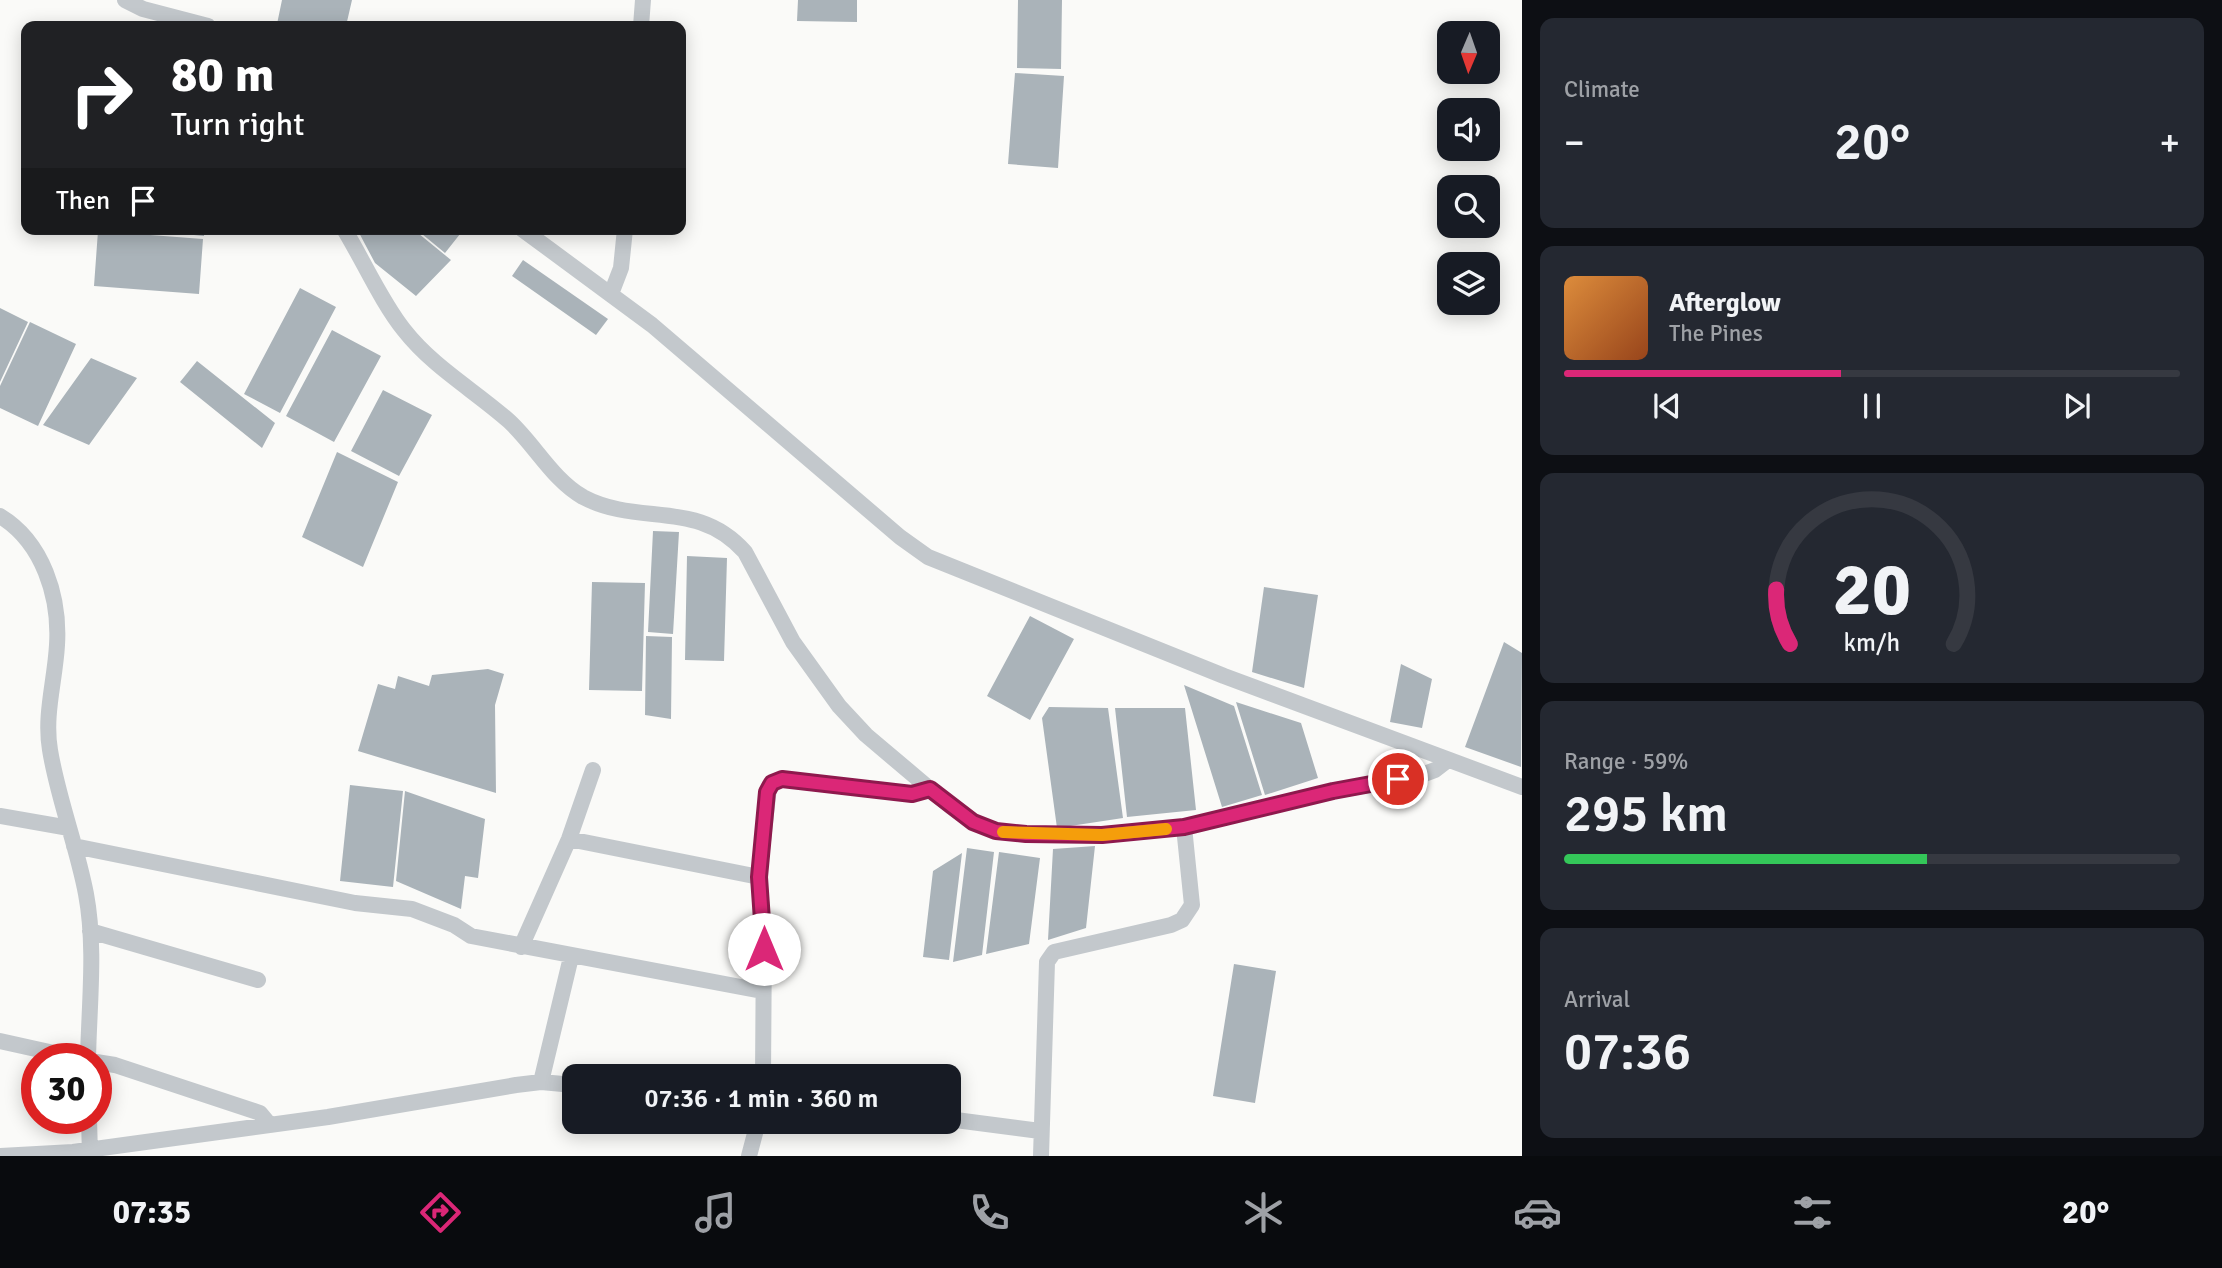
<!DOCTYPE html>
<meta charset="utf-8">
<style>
body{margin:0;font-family:Signika,sans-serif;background:#242831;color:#f1f3f6;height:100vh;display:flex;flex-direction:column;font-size:26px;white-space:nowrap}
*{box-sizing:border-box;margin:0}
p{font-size:23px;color:#9ea1a6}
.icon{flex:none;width:38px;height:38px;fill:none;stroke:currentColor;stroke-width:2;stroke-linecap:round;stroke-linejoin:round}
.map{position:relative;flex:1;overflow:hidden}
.drawer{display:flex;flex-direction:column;gap:18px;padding:18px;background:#0d0f14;width:700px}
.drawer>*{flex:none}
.top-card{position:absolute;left:21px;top:21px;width:665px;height:214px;border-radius:14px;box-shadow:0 4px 18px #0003;background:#202124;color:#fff;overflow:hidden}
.needle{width:46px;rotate:182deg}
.fabs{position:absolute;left:1437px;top:21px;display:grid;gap:14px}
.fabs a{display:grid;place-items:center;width:63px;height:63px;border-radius:14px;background:#171b24;box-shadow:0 4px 18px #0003;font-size:35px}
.speed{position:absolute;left:21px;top:1043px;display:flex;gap:14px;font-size:35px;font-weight:700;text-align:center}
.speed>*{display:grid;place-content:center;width:91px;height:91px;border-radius:50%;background:#171b24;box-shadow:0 4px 18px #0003;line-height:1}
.speed .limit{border:10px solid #d22;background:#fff;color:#111}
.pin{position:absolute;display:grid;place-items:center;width:60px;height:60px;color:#fff;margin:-30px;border:4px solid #fff;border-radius:50%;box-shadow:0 2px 7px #0007}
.me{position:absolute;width:77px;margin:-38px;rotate:0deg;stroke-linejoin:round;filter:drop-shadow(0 0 5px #0008)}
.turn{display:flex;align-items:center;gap:24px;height:147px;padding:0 35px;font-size:32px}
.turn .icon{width:91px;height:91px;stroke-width:2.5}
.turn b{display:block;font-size:49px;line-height:60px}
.then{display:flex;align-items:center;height:66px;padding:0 35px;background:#0003;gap:14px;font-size:26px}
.big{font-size:52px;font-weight:600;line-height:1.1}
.drawer .tile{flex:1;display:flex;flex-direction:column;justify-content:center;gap:10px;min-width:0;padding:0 24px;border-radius:14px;background:#242831}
.drawer .dial{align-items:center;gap:0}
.dial svg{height:182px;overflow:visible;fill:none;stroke:#363941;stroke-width:7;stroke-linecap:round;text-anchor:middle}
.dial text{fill:#f1f3f6;stroke:none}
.song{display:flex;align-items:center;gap:21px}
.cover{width:84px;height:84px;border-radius:10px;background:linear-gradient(135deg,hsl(30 70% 55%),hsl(20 70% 35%))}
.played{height:7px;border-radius:4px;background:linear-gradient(90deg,#db2777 45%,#363941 45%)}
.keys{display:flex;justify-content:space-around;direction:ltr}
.heat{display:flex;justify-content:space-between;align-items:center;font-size:38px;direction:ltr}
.charge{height:10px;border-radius:5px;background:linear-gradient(90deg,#34c759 59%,#363941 0)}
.trip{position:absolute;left:562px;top:1064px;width:399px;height:70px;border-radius:14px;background:#171b24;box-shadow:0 4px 18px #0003;font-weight:600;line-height:70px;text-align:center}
.menu{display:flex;height:112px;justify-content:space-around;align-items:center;background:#090b0e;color:#9ea1a6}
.menu .icon{width:49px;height:49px}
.menu .on{color:#db2777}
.menu b{font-size:32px;color:#f1f3f6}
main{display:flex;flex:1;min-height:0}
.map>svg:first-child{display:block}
.building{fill:#aab3b9}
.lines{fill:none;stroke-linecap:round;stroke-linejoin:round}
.street{stroke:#c3c8cc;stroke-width:16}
.route-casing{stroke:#8e194d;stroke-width:18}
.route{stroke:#db2777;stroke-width:12}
.slow{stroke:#f59e0b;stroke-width:12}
</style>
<main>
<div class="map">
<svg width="1522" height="1156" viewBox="0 0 1522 1156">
<rect width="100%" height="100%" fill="#fafaf8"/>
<!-- building -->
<path class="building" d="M282,0H352L346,26H281L277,24Z
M798,0H857V22L797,21Z
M1018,0H1062L1061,69L1017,68Z
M1015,73L1064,76L1058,168L1008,164Z
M133,229H204V236Z
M357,229H413L451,260L416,296L375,263Z
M416,229H464L445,253Z
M98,231L203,239L199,294L94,286Z
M523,260L608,319L596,335L512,276Z
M300,288L336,307L280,413L244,394Z
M0,308L28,322L0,382Z
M30,322L76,344L38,426L0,408V386Z
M332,330L381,356L334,442L286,416Z
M91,358L137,378L89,445L43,425Z
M197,361L275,423L262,448L180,382Z
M383,390L432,415L399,476L351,451Z
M337,452L398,482L363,567L302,537Z
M653,531L679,532L673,634L648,632Z
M687,556L727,558L724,661L685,660Z
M592,582L645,583L642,691L589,690Z
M1264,587L1318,595L1304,688L1252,672Z
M1030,616L1074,639L1030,720L987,696Z
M646,636L672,637L671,719L645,715Z
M1504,642L1522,653L1521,767L1465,747Z
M1401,664L1432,679L1422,728L1390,722Z
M488,669L504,674L495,705L496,793L358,751L378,684L395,689L398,676L429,686L432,675Z
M1184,685L1234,706L1262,795L1222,807Z
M1236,702L1301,723L1318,778L1265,795Z
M1049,707L1108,708L1123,818L1057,828L1042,718Z
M1115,708H1185L1196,810L1127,817Z
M350,785L403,791L393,887L340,881Z
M405,791L485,819L478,878L465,876L461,909L396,881Z
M1095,846L1086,928L1048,940L1053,849Z
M967,848L994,852L982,955L953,962Z
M999,852L1040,858L1029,944L986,954Z
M962,853L949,960L923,957L933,871Z
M1234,964L1276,971L1255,1103L1213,1096Z"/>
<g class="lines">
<!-- street -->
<path class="street" d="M125,0L143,9L208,26
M641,26L643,0
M344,229C363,260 382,303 404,330C433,367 474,390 509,421C535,445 552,479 583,497C640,527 697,498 745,552L793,642L839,706L866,735L950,806L973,822L996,831L1026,834L1102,835L1184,827L1333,791L1419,776L1435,770L1448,760
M522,229L652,325L900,537L928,557L1224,676L1522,787
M611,294L621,268L625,229
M0,516C43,542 60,597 57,645C55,681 44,715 50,750C58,799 77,846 86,894C96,947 89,1005 88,1059
M0,816L69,828
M569,839L759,877
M74,846L355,903L412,909L454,925L471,936L762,991
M90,931L258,980
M521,947L569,839L593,770
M0,1041L81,1059
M96,1062L115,1065L260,1113L270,1125
M763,1076L764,935L759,877L769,787L782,779L912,794L930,789
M541,1082L571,957
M89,1118L90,1156
M948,1119L1040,1131
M0,1156L73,1152L328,1117L516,1085L541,1082L574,1085
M749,1156L758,1122
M1041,1156L1047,962L1054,952L1171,925L1182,920L1192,905L1184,827"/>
</g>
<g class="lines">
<defs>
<path id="route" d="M764,949L759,877L767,792L772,783L782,779L912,794L930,789L973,822L996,831L1026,834L1102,835L1184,827L1333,791L1398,779"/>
</defs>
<!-- route casing -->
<use href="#route" class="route-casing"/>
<!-- route -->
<use href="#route" class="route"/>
<!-- slow -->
<path class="slow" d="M1003,832L1102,835L1166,829"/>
</g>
</svg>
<div class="fabs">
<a><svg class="needle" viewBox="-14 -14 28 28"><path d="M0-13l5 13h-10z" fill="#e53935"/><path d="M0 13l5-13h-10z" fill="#9ea1a6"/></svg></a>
<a><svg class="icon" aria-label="sound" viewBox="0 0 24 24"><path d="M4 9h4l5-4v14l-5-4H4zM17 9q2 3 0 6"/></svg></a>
<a><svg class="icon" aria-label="search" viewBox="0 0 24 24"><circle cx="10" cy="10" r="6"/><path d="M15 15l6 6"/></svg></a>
<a><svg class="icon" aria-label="layers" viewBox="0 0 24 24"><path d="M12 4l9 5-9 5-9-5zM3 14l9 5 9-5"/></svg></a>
</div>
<div class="speed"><div class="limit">30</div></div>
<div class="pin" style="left:1398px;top:779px;background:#d93025"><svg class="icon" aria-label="arrive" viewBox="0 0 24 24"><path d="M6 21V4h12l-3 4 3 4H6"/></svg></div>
<svg class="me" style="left:764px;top:949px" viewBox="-20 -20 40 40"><circle r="19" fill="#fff"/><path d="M0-13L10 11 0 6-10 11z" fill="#db2777"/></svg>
<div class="trip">07:36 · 1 min · 360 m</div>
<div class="top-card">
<div class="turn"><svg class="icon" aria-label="right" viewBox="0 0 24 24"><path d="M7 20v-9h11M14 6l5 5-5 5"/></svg><div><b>80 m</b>Turn right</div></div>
<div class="then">Then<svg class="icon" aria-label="arrive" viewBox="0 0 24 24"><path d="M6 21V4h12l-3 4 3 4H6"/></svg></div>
</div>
</div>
<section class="drawer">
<div class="tile"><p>Climate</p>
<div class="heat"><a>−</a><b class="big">20°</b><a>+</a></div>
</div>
<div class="tile">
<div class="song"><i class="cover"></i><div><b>Afterglow</b><p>The Pines</p></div></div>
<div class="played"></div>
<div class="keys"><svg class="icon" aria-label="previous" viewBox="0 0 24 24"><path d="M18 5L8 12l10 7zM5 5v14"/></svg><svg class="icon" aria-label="pause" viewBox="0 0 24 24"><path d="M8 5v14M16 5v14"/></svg><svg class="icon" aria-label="next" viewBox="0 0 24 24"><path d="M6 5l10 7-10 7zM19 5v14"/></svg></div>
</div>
<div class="tile dial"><svg viewBox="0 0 100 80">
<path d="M14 69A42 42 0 1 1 86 69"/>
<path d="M14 69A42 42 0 0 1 8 45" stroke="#db2777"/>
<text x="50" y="56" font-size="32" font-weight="700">20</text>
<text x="50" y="72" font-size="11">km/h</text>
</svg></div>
<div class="tile"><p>Range · 59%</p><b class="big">295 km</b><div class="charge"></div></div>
<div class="tile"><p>Arrival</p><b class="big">07:36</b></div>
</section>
</main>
<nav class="menu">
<b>07:35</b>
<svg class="icon on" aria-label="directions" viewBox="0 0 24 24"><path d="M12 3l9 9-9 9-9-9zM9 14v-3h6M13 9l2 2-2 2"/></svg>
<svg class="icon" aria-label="music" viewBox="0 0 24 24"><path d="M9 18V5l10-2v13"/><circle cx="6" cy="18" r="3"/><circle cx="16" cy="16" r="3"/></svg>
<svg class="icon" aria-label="phone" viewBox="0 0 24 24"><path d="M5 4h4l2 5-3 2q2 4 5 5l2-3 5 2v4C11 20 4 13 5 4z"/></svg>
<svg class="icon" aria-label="climate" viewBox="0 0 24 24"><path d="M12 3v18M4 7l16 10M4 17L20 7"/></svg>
<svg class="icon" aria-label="car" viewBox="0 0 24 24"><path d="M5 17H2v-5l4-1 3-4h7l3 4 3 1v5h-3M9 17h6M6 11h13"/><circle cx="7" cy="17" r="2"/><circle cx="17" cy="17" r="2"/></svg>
<svg class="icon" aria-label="filters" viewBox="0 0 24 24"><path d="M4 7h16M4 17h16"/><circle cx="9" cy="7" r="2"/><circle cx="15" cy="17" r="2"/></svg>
<b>20°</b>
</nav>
